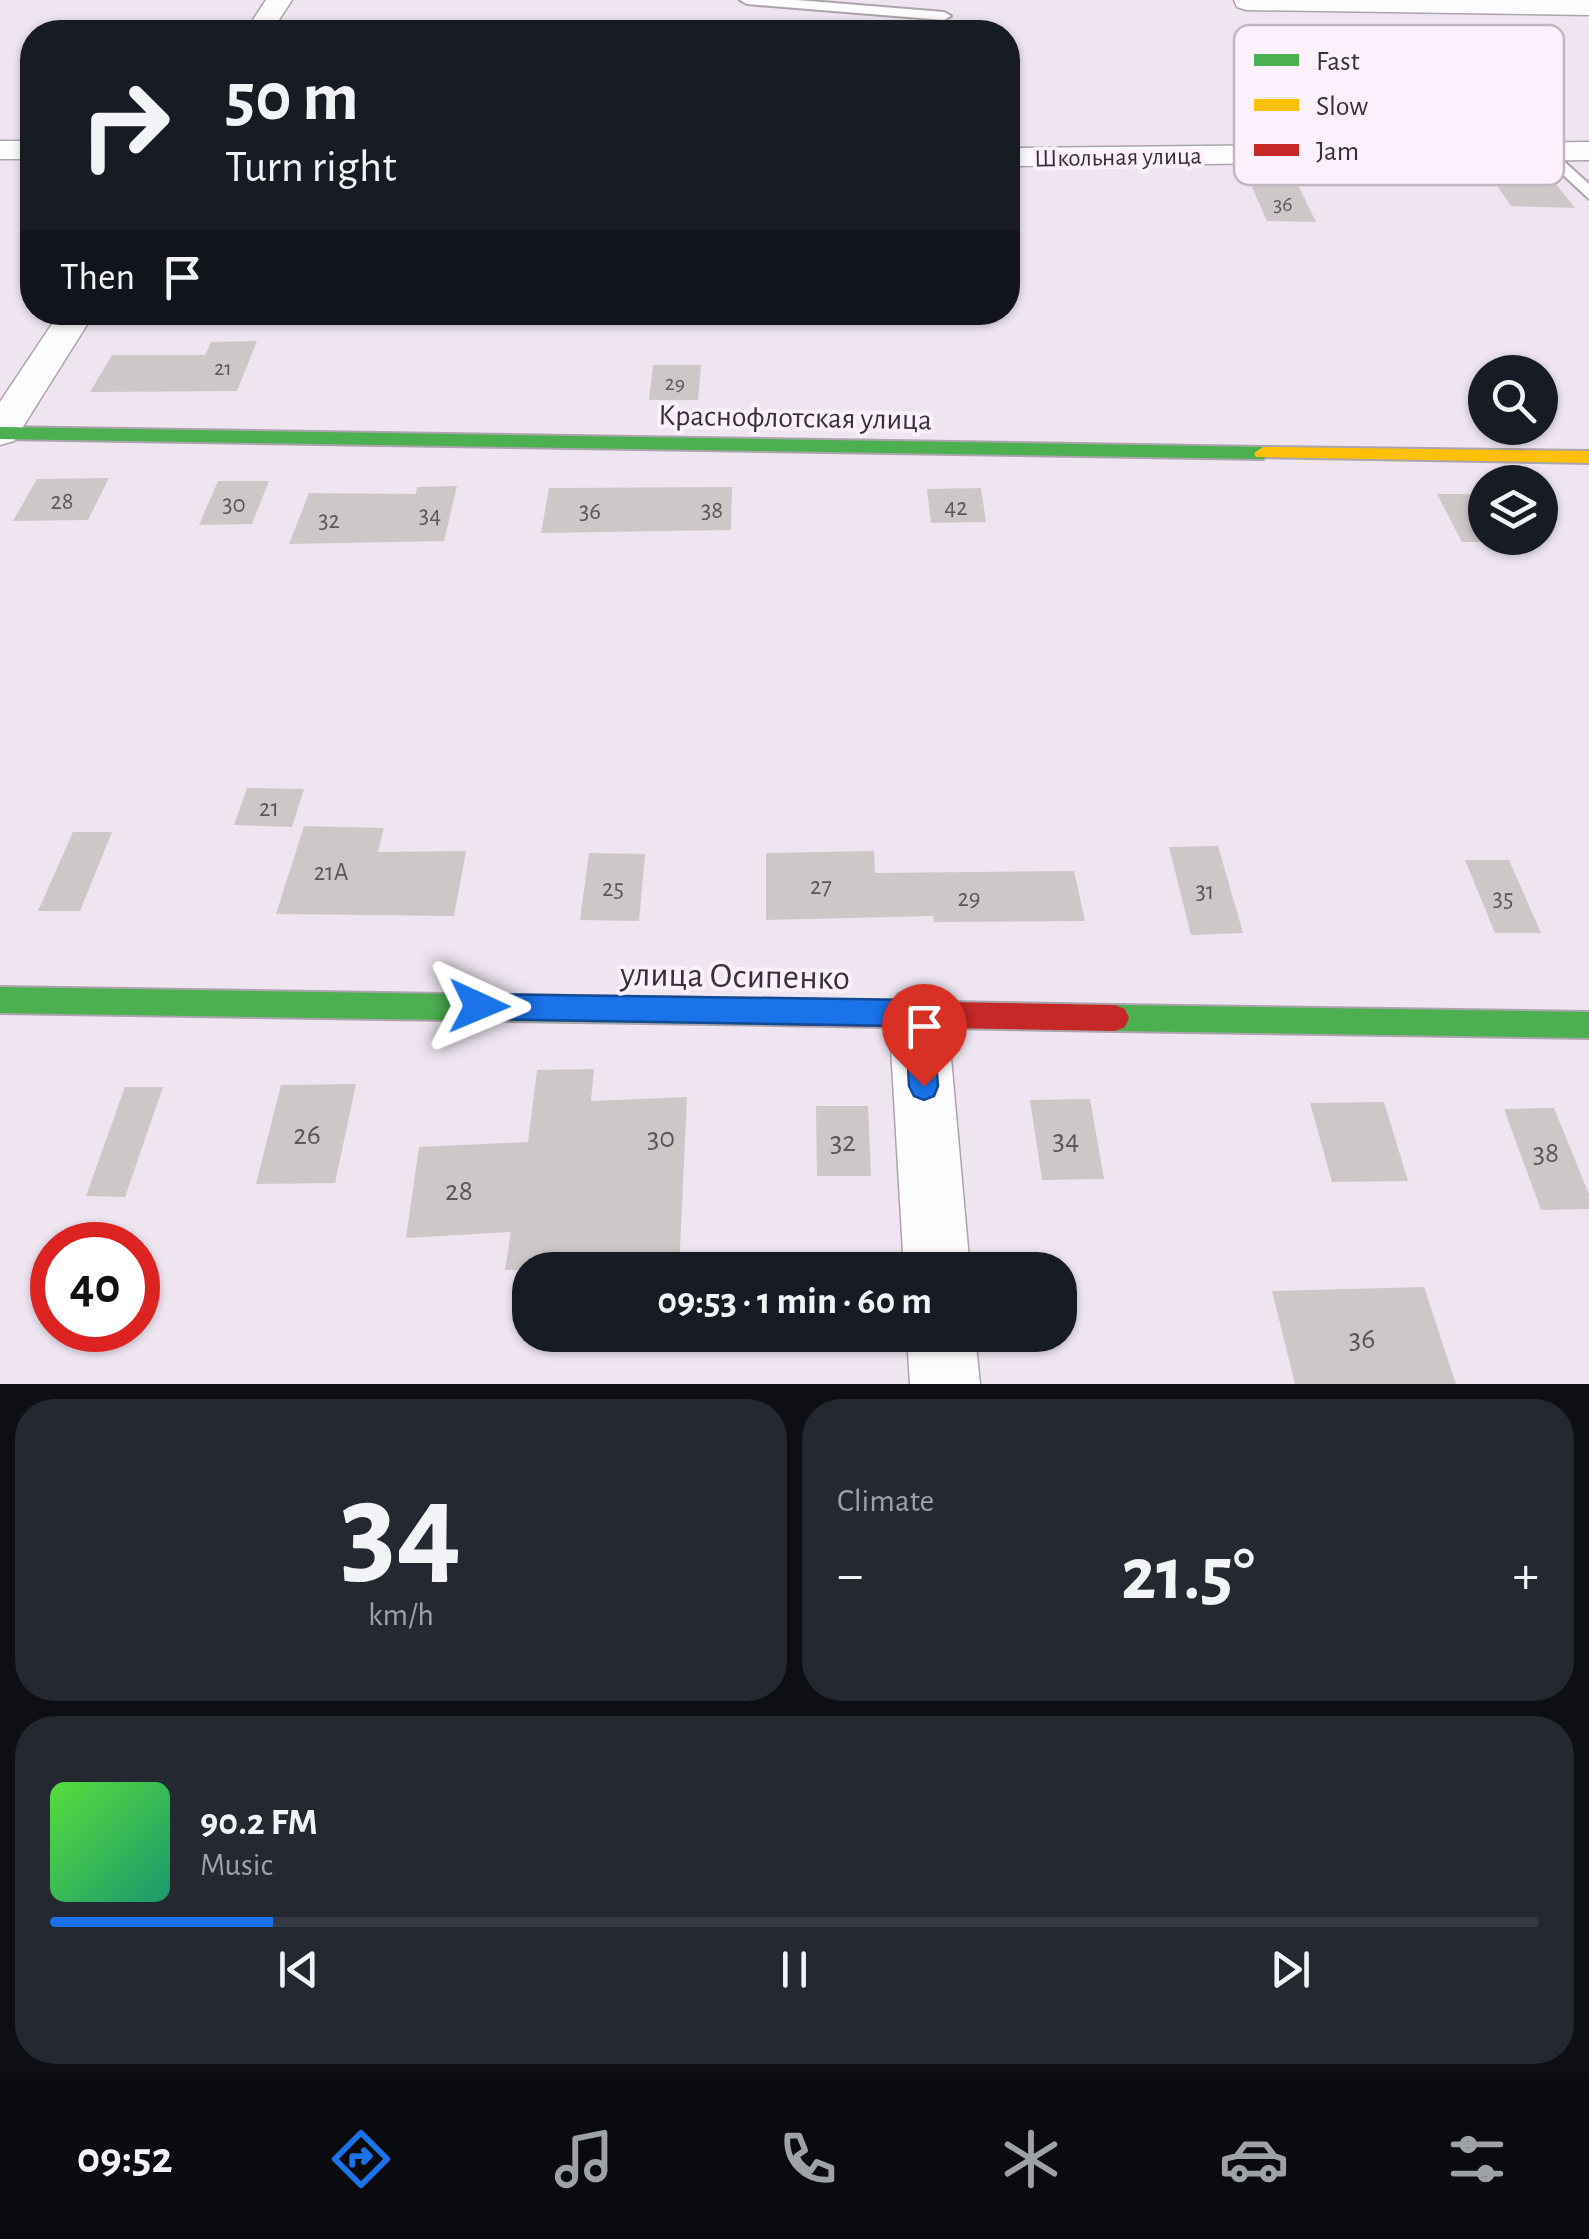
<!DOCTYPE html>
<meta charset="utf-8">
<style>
body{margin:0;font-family:"Alegreya Sans",sans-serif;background:#242831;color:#f1f3f6;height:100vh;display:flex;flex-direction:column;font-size:38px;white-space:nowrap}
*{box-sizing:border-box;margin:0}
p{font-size:32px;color:#9ea1a6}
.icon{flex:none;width:55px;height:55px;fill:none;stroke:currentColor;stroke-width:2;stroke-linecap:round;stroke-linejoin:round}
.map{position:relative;height:1384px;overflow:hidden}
.side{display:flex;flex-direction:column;gap:15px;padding:15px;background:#0d0f14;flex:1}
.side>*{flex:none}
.top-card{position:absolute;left:20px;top:20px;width:1000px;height:305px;border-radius:40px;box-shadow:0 2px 8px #0004;background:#171b24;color:#f1f3f6;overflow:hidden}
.tools{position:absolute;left:1468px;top:355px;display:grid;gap:20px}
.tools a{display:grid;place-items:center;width:90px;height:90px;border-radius:50%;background:#171b24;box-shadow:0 2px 8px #0004;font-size:50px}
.speed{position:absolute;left:30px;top:1222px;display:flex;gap:20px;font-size:50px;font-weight:700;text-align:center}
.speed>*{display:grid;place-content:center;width:130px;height:130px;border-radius:50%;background:#171b24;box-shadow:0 2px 8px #0004;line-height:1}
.speed .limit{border:15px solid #d22;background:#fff;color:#111}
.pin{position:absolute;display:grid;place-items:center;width:85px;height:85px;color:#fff;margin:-102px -42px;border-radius:50% 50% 50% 0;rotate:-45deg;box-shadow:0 0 10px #0007}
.pin .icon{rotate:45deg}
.me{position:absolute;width:110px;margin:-55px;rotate:91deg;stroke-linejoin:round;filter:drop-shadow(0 0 8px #0008)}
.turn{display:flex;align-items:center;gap:35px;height:210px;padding:0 40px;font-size:45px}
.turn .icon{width:130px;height:130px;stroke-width:2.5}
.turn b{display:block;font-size:70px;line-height:85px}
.then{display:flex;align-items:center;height:95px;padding:0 40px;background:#0003;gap:20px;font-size:38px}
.big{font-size:75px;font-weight:700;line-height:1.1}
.side .widget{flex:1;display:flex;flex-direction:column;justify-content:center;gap:15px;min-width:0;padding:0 35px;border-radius:40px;background:#242831}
.side .dial{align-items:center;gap:0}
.dial b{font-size:130px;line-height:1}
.song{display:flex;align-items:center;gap:30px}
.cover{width:120px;height:120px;border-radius:15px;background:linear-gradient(135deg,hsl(110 70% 55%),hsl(160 70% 35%))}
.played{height:10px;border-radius:5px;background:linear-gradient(90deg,#1a73e8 15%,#363941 15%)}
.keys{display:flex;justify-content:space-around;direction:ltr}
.heat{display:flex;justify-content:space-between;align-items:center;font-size:55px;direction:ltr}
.side .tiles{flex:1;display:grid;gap:15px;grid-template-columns:1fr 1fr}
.widget:last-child{grid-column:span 2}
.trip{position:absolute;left:512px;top:1252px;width:565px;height:100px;border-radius:40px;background:#171b24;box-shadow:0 2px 8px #0004;font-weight:700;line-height:100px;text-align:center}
.tabs{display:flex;height:160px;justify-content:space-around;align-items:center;background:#090b0e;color:#9ea1a6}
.tabs .icon{width:70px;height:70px}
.tabs .on{color:#1a73e8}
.tabs b{font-size:45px;color:#f1f3f6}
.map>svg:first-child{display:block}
.building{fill:#cec7c8}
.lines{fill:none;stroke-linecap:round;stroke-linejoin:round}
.lane-casing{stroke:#aba4ac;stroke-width:4}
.street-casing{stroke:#aba4ac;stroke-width:3}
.fast-casing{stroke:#aba4ac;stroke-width:4}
.slow-casing{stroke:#aba4ac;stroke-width:4}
.jam-casing{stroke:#aba4ac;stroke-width:4}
.lane{fill:#fcfbfd;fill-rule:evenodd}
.street{fill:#fcfbfd;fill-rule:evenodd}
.fast{fill:#4caf50;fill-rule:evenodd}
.slow{fill:#ffc107;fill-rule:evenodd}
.jam{fill:#c62828;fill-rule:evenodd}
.route{fill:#1a73e8;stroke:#114b97;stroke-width:2.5}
.labels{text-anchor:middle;stroke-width:8;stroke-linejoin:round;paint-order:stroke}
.far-number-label{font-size:22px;fill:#5d565c}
.far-street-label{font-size:25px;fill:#373138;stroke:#fbf0fc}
.number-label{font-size:25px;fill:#5d565c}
.street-label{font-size:30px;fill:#373138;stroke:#fbf0fc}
.near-number-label{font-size:30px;fill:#5d565c}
.near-street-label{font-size:35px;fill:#373138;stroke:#fbf0fc}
.key{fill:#fbf0fc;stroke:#c0b7c1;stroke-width:2.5}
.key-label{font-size:28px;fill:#373138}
</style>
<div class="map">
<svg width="1589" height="1384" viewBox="0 0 1589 1384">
<rect width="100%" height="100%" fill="#eee5f0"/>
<!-- building -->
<path class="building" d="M1540,164L1575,208L1511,206L1483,165Z
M1251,185H1298L1316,222L1267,221Z
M257,341L237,391L90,392L112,355H205L211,342Z
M653,365H701L698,400H649Z
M109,478L88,520L13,521L37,479Z
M218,481H269L252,524L199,525Z
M457,486L444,541L289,544L309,493L416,494L417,487Z
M732,487L731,530L541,533L549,488Z
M981,488L986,522L931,523L927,489Z
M1437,494H1478L1485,506V538H1502L1505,542H1462Z
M247,788L304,789L292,827L234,825Z
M304,826L384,828L378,852L466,851L454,916L276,914Z
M73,832H112L80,911H38Z
M1218,846L1243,933L1191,935L1169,847Z
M874,851L875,873L1074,871L1085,921L934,922L933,916L766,920V853Z
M589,853L645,854L639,921L580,920Z
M1465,860H1509L1541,933H1495Z
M594,1069L591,1101L687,1097L679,1270H505L511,1232L406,1238L419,1147L528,1142L537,1070Z
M356,1084L335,1183L256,1184L281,1085Z
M125,1087H163L125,1197L86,1196Z
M1090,1099L1104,1179L1042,1180L1030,1100Z
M1384,1102L1408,1181L1332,1182L1310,1103Z
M816,1106H868L871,1176H817Z
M1554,1108L1589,1194V1209L1541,1210L1504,1109Z
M1424,1287L1456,1384H1295L1272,1291Z"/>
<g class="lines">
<defs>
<path id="lane" d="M740,0H797L944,12L951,16L944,20L747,4Z
M1547,146L1589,184V199L1541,154L1539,151Z"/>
<path id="street" d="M266,0H292L271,32H245Z
M1234,0H1589V15L1246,10L1237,7Z
M0,141H32V159H0Z
M1589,142V160L1008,166V148Z
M60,312H95L14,441L0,445V402Z
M918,986L938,994L947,1013L970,1270H904L889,1013L898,994Z
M907,1335H975L980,1384H910Z"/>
<path id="fast" d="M0,427L1263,447L1272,453L1263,459L0,439Z
M0,987L774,999L784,1003L788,1012L784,1021L774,1025L0,1013Z
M1115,1005L1589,1012V1038L1115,1031L1105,1027L1101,1018L1105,1009Z"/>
<path id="slow" d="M1263,447L1589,451V463L1256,457L1254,453Z"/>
<path id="jam" d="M774,999L1115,1005L1125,1009L1129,1018L1125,1027L1115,1031L774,1025L764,1021L760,1012L764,1003Z"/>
</defs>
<!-- lane casing -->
<use href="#lane" class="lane-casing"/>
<!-- street casing -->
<use href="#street" class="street-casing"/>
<!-- fast casing -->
<use href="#fast" class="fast-casing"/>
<!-- slow casing -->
<use href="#slow" class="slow-casing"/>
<!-- jam casing -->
<use href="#jam" class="jam-casing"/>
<!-- lane -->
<use href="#lane" class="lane"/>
<!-- street -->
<use href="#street" class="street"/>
<!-- fast -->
<use href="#fast" class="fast"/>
<!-- slow -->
<use href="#slow" class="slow"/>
<!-- jam -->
<use href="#jam" class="jam"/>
</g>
<!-- route -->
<path class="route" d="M479,994L918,1000L928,1004L932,1013L938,1086L934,1096L924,1100L914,1096L909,1086L906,1026L479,1019L470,1016L466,1006L470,997Z"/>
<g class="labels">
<!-- far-number labels -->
<g class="far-number-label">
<text x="1283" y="211">36</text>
<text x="223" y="375">21</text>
<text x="675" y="390">29</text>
</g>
<!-- far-street labels -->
<g class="far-street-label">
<text transform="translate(1118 156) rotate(-1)" y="9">Школьная улица</text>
</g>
<!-- number labels -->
<g class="number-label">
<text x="62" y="509">28</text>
<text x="234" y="512">30</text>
<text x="956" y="515">42</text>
<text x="712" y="518">38</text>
<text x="590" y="519">36</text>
<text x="430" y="523">34</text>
<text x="329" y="528">32</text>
<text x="269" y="816">21</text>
<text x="331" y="880">21А</text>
<text x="821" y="894">27</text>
<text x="613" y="896">25</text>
<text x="1205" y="899">31</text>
<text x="969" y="906">29</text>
<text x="1503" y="906">35</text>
</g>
<!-- street labels -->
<g class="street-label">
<text transform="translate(795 417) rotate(1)" y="10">Краснофлотская улица</text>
</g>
<!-- near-number labels -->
<g class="near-number-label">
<text x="307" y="1144">26</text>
<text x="661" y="1147">30</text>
<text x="1066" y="1149">34</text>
<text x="843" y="1151">32</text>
<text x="1546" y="1162">38</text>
<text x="459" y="1200">28</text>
<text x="1362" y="1348">36</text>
</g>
<!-- near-street labels -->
<g class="near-street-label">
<text transform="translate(735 975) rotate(1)" y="12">улица Осипенко</text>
</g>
</g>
<!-- legend -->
<rect x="1234" y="25" width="330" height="160" rx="15" class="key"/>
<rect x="1254" y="54" width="45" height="12" fill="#4caf50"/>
<rect x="1254" y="99" width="45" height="12" fill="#ffc107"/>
<rect x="1254" y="144" width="45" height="12" fill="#c62828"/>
<g class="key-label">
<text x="1316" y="70">Fast</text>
<text x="1316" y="115">Slow</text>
<text x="1316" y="160">Jam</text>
</g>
</svg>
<div class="tools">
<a><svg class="icon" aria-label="search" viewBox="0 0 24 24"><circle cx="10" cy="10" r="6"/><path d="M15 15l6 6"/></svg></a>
<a><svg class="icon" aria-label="layers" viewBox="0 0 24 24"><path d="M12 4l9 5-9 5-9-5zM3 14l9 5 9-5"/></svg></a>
</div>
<div class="speed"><div class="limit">40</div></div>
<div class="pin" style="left:924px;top:1086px;background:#d93025"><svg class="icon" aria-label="arrive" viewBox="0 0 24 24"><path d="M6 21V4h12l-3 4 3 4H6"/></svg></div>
<svg class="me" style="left:479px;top:1006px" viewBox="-20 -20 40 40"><path d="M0-17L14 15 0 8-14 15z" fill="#1a73e8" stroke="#fff" stroke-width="4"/></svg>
<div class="trip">09:53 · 1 min · 60 m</div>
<div class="top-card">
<div class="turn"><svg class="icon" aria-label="right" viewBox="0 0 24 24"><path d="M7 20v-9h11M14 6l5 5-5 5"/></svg><div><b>50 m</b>Turn right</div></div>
<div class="then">Then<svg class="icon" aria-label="arrive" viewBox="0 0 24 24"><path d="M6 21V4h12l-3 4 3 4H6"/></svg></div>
</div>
</div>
<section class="side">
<div class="tiles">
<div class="widget dial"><b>34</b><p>km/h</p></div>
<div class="widget"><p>Climate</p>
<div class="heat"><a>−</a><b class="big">21.5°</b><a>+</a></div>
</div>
<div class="widget">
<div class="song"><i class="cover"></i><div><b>90.2 FM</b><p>Music</p></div></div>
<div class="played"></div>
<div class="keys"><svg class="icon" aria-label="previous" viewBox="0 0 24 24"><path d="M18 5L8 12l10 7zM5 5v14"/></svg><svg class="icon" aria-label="pause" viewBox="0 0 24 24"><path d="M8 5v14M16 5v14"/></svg><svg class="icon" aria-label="next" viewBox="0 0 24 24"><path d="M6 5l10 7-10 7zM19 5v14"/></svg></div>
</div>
</div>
</section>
<nav class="tabs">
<b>09:52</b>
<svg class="icon on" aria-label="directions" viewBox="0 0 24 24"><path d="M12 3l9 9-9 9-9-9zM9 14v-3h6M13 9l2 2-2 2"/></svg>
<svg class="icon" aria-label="music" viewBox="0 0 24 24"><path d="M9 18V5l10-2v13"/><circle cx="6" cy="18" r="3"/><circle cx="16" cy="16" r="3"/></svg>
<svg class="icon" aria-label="phone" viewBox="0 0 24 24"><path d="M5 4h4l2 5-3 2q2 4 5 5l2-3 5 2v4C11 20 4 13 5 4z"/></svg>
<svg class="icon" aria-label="climate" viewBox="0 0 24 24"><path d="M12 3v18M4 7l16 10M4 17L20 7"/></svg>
<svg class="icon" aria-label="car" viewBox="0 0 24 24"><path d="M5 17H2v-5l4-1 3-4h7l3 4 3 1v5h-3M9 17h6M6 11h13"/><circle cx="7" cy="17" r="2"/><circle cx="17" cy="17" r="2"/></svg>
<svg class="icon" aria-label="filters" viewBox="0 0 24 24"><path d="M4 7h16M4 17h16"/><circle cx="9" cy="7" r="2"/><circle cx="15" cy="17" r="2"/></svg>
</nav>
